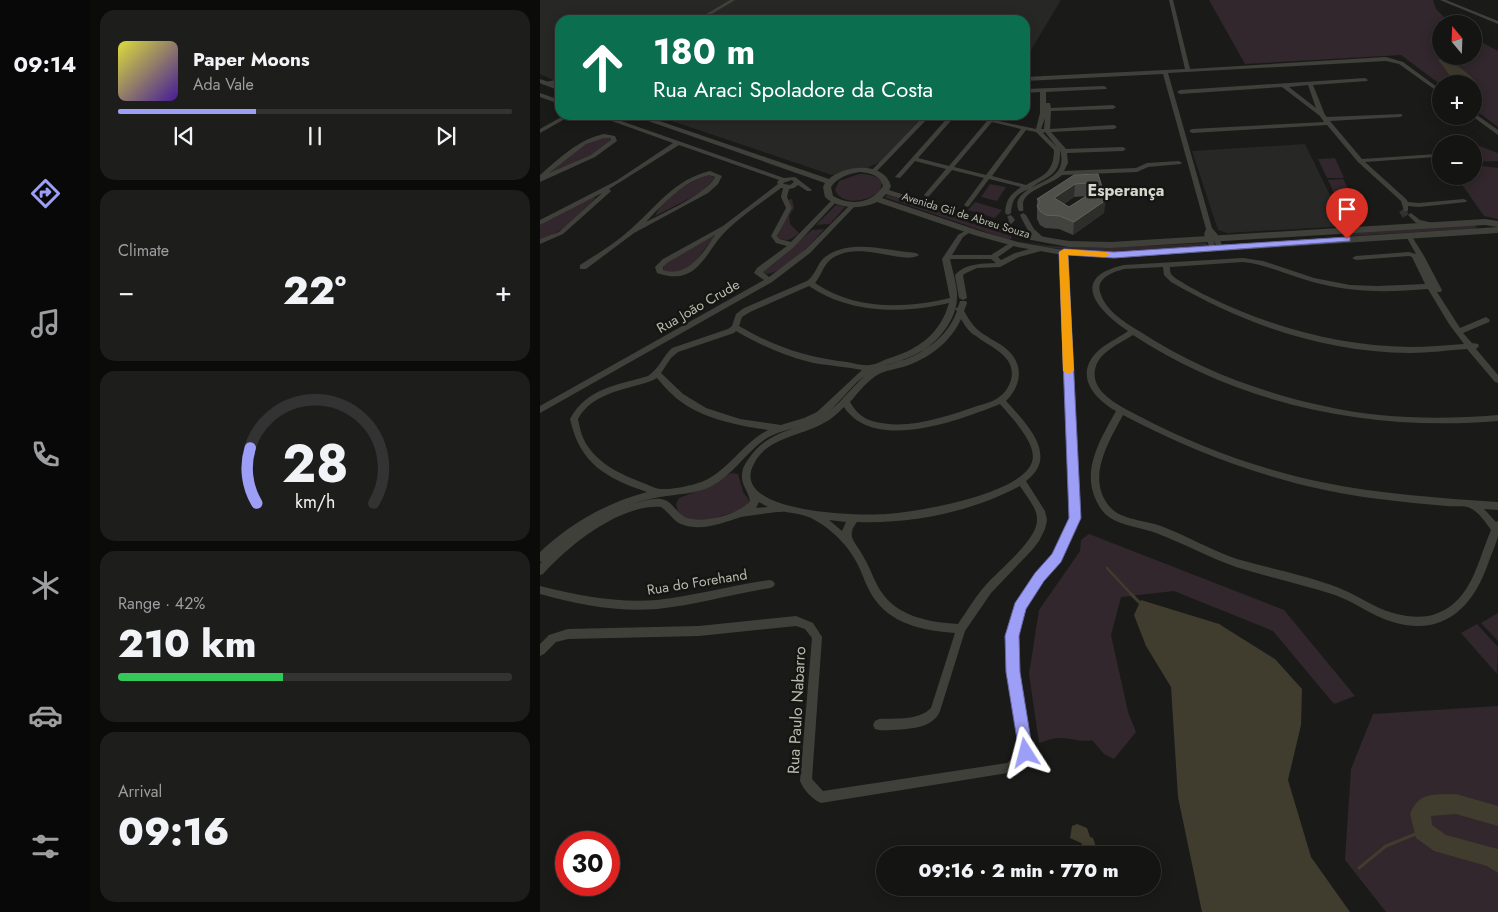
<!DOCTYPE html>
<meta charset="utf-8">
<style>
body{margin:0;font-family:Jost,sans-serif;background:#1d1d1c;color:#f1f3f6;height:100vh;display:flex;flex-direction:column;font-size:19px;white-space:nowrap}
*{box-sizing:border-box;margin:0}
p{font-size:16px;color:#9d9ea0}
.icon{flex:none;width:28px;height:28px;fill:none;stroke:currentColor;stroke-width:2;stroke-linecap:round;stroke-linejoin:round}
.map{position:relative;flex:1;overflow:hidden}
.details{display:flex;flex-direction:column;gap:10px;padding:10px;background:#0b0b0a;width:450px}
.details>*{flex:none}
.top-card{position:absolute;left:15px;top:15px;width:475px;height:105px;border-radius:15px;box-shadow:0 2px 12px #0003,0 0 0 1px #333;background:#0b6e4f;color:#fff;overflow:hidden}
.needle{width:32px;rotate:341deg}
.fabs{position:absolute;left:892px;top:15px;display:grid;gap:10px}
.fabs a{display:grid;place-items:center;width:50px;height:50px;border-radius:50%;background:#141413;box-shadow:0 2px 12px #0003,0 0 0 1px #333;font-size:25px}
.speed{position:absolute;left:15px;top:831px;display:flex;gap:10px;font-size:25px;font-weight:700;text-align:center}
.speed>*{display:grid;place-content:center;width:65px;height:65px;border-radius:50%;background:#141413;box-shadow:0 2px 12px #0003,0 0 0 1px #333;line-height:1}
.speed .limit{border:8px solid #d22;background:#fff;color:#111}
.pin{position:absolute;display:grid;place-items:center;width:42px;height:42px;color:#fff;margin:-51px -21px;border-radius:50% 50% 50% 0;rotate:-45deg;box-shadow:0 0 5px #0007}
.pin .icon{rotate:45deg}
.me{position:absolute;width:55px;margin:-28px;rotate:351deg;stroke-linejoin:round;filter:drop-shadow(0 0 4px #0008)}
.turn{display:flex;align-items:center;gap:18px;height:105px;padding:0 15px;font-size:22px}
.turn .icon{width:65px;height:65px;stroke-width:2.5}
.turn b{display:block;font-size:35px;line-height:42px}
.big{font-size:38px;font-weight:800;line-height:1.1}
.details .widget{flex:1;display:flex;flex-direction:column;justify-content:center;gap:8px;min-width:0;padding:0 18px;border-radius:15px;background:#1d1d1c}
.details .dial{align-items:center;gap:0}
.dial svg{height:130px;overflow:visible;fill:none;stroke:#333;stroke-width:7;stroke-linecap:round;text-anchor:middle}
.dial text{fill:#f1f3f6;stroke:none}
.song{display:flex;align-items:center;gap:15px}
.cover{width:60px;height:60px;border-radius:8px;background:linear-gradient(135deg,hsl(60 70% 55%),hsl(260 70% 35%))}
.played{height:5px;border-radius:2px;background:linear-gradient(90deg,#9d9ef6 35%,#333 35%)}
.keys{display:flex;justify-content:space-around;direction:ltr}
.heat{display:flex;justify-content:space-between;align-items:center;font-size:28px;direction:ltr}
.charge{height:8px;border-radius:4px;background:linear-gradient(90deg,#34c759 42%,#333 0)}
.trip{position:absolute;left:336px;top:846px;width:285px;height:50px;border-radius:25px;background:#141413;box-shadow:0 2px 12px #0003,0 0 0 1px #333;font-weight:800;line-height:50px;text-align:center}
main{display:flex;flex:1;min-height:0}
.dock{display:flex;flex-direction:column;width:90px;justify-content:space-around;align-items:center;background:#080808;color:#9d9ea0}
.dock .icon{width:35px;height:35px}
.dock .on{color:#9d9ef6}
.dock b{font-size:22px;color:#f1f3f6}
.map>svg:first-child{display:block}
.built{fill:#272825}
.green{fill:#31272c}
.water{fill:#403c2e}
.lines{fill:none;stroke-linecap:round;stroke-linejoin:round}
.stream-far1{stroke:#403c2e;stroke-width:2.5}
.stream{stroke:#403c2e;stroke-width:3}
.river{fill:#403c2e;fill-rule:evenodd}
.minor-tunnel{stroke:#32332f;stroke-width:7;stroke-dasharray:7 4;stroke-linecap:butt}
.minor{fill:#3f403a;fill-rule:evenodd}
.tertiary{fill:#3f403a;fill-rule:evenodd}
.wall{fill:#42433e;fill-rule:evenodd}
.shaded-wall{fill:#2d2e2a}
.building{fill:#4f504a;stroke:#606159;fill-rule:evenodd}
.route{fill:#9d9ef6;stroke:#6667a0}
.slow{fill:#f59e0b}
.labels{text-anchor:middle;stroke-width:5;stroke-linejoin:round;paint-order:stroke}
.far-street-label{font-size:11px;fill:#babbab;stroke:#151614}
.street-label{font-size:14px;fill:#babbab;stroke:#151614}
.far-district-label{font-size:16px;font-weight:bold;fill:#d6d7cc;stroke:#151614}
.near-street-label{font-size:16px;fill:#babbab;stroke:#151614}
</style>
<main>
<nav class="dock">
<b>09:14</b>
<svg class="icon on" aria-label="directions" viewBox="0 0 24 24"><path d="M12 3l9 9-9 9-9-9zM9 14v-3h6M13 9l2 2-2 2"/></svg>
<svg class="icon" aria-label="music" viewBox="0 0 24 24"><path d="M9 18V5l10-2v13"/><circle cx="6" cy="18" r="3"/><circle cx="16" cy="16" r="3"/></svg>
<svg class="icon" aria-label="phone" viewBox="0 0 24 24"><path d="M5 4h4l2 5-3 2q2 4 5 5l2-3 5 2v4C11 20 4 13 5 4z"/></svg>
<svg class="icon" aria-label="climate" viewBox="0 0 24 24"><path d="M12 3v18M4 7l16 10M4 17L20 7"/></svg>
<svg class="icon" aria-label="car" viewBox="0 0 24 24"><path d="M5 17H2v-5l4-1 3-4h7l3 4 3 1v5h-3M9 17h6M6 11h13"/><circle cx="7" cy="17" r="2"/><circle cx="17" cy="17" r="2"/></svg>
<svg class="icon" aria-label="filters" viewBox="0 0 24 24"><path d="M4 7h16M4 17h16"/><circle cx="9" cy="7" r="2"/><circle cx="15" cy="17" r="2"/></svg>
</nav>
<section class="details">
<div class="widget">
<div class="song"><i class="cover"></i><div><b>Paper Moons</b><p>Ada Vale</p></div></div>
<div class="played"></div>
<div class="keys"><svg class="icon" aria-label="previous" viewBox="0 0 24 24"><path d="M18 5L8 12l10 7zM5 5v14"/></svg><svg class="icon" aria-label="pause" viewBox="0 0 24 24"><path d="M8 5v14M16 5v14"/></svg><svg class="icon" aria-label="next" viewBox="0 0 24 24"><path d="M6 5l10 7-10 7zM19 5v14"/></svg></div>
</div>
<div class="widget"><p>Climate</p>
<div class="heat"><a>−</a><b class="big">22°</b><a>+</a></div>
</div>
<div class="widget dial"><svg viewBox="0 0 100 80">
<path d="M14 69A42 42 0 1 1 86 69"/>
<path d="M14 69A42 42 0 0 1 10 35" stroke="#9d9ef6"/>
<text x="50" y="56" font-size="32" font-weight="700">28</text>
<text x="50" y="72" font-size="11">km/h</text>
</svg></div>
<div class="widget"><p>Range · 42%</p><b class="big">210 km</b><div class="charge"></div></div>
<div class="widget"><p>Arrival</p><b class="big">09:16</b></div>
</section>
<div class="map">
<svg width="958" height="912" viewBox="0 0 958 912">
<rect width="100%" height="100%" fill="#1a1b19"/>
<!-- built -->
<path class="built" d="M0,0H521L485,60V20H20V83L0,74Z
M114,115H385L340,162L327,168L306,170L292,175Z
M765,144L805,226L687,233L678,230L652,151Z"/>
<!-- green -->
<path class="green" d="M669,0H893L896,9L911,24H901V56H934V38L958,51V127L934,109V84L901,85L861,55L705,64Z
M69,137L71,141L52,155L8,174C23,157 46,138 69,137Z
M934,144L958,153V161L934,162Z
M795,158L804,178H787L778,159Z
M934,165L958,168V219L944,216L916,176H934Z
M168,174L175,178L162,192L115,216C123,198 150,182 168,174Z
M319,174C328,174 336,175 342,182L340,191C329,201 302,207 295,190L299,181Z
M803,179L812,196L796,197L788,180Z
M450,184L466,187L457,201L441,197Z
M348,195L471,236L472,238L469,240L344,197Z
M53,197L56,198L23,229L0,241V225Z
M252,199L254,208L249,216L250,224L259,233C252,239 247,243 238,237C238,227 246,218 252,209L248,200Z
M435,202L462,210L455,218L428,210Z
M296,205L305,207L290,224L276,225Z
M935,225L937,228L931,229L810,236L806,233Z
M284,229C272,243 245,273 226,274L223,271L272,230Z
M173,236V239C163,248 154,270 139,272C135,273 128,271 123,271L124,264Z
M480,241L508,246L561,248L666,243L668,246L558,252L512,248Z
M191,473L198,474L203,492L210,501L204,509L165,521H152L139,515L136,504L139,498L162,489Z
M549,534L744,610L815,696L794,704L733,631L634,591L581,597L571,635L588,712L596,732L574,759L564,754L552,740C541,743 531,737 519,738C513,738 505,741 499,743L489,674L499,610L540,551L541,540Z
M958,613V641L941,623Z
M937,624L958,647L957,674L921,633Z
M958,706V912H846L805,860L811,769L833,714Z"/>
<!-- water -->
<path class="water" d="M903,58C911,60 934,77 936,83C912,88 911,74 898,60Z
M601,600L679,624L735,659L762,689L761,725L748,780L771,857L810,912H662L638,797L631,687L606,646L594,615Z
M537,824L547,828L550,837L553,838L556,847L551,854H547L541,843L530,838L532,826Z"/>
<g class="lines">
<!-- stream-far1 -->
<path class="stream-far1" d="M567,568L592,595"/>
<!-- stream -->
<path class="stream" d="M591,594L602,605
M819,868L846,846L883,831"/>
<!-- river -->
<path class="river" d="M916,794L958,806V826L916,814L891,816L892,825L906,835L958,849V873L947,866L894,851L876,838L870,814C879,791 895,795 916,794Z"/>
<!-- minor-tunnel -->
<path class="minor-tunnel" d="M862,210L866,216"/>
<!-- minor -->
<path class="minor" d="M190,0H195L162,20H156Z
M629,0H633L650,69L846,57L863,62L901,90V94L859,64L846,61L628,73L672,228L678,235L683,248L680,250H678L671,234L676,248L673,250H671L664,234L666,229L623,74L485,81V77L645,69Z
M900,0H906L958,21V24Z
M825,78L828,80L827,81L773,85L785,115L787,117L862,114V116L860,117L790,121L822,159L897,154V156L895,157L825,162L866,199L868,202L879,203L924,199L927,201L926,202L879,207L868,206V211H864L861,201L818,162L787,125L652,133L649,131L652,129L784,122L780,116L742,87L640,94L637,92L640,90ZM768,85L776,108L749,87Z
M20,79V83L4,85L1,83Z
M564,86L567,88L566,89L506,92V103H510L511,108L573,105L576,107L573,109L511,111L510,129L574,125L577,127L574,129L511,132L526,149L583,147L586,149L583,151L527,153L528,163L524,171L596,168L607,163L639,161L642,163L641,164L608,167L597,172L522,175C512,184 489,189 484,200C482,203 484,208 483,211H479C474,201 480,195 489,189C476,194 472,199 471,213L468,215L465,213C466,199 470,195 481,187L449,179L429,206L427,207L424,205L444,178L412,170L389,196L387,197L384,195L406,169L375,161L360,178L355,177L410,115H416L378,158L409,166L447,121L423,115H434L449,118L452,115H458L454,120L496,129L500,113V92L485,93V89ZM505,118L504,129H501ZM452,122L481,129L446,175L414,167ZM486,130L496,132L514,150C514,172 503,176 486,185L452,176ZM505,132L517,147L503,133ZM520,150C527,174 508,179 491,188C508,175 521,176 520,150Z
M0,93L20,100V104L0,97Z
M934,113L958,130V135L932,116H934Z
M25,115H32L0,133V129Z
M55,115H64L244,178L255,177L272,190L271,191H267L258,185L254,188L249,189L247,197L252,208L237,236L240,239L251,242L292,200H296V202L254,247L223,272L229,277L266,249L311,204L313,203L316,205L270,253L232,282L0,413V406L224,280L214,273L217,268L247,246L236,243L231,236L246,208L241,197L243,188H241C224,201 205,213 189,228C165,249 160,288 117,273L115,267L123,259L183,226L238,184L237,182L239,180L139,145L69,189L71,191L70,192L23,234L0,244V239L19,232L62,193L2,224L0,225V220L76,181L133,143ZM252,180L254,182L250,185L244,184L243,183ZM175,235C163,253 148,278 123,270V267L127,263Z
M385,115H391L335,173H331V171Z
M64,134L75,136L77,141L55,157L0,182V175C20,158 37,140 64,134ZM64,138H70L71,140L51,155L9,173L46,144Z
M170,171L182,176L178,184L168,193L94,233L46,269H40V265C57,254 76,243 91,229C116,207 135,179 170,171ZM169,175L175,177C168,193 123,213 106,222C124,203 144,181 169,175Z
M483,213L486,215L494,229L505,239V241C492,242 485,225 480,215Z
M871,213L880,220L893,223L894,224L891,226L876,223L868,215Z
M470,215L472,216L475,220L466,230H462L461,229L469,220L467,217Z
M430,228L433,230L423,237L412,255H451L473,241H475V245L458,257L461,260L475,253L497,247H499L502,249L501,251L479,257L460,267L437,268L426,273L423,275L427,298L423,300L419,298L415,275C426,263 441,264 456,263L451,259H410C412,269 418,288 417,297C417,320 397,344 377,354C367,360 355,362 344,366C375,357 405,344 417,311L415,309L418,307L420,301H426L427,303L424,311C428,318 432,325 438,330C446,337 456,341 464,347C484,362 483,384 466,401C486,423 520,456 486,481L505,511L507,520L505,529L499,541L492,550L451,593L425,631L400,711C393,729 367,729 351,730C345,730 340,731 335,729L333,725L335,721L339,719C356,718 378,721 391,708L415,633C386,631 354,625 336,601C328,591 324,578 319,567C310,547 291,528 271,518C265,515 253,513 246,512C241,511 206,516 201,517C182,523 161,532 141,524C133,521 129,512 121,507C80,504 29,545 3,574L0,575V564L2,561L0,562V552C31,523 66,503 107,492C66,478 40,464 30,419C47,388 77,385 108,376C119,369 123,356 132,348L188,329L192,326L196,314L204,308L267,281C276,275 277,263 285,257C311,238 347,251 376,253L379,255C364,266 317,238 290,260C283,266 281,276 275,283C314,310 365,309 410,298L402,259L418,235ZM269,286C310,314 363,314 409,303C400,335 377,350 347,359C342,361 335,365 329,365C323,366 313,363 307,362C266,357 235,347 199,326L202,317L210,312ZM421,319C425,326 429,332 436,336C451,348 477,356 471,380C469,387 464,394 458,398C452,402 444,404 437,406C405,417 366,431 332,421C322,418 315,411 310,402C319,392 328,379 341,373C348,370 356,369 363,367C388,359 410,343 421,319ZM196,331C222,346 249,358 279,364C293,366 307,367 322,370L277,412L264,418L241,425L200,419L166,408L143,394L121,373L131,358L138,352L194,333ZM330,372C315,383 304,399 290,411L317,382ZM117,378C123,385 129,392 136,398C162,419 196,425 228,430C204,442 190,468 166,480C156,485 131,490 121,489C116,489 111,486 106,484C85,476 63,467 49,448C42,439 40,429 38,419C49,398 73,392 94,386C102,384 110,382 117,378ZM460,404C471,417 498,444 492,462C482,494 377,512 347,514C322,516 195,514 212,468C223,439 256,437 280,425C289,421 297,414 304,407C334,453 420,420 460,404ZM260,426C240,433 222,439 210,457C206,462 202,468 202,475C201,485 209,492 210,501C200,514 161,525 145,517C135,512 133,501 121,499C110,498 97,503 86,506C97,502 108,499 120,497C137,494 156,494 172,486C194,474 207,451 227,438C237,432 249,430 260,426ZM480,486C486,496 498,509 497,520C497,541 458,570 445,586C435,597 427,611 418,624C389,622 357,617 340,590C333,579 330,567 323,556C316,542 305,537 317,522C371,524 432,512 480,486ZM219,502L228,507L216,508ZM289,520L306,522L302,531Z
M869,234L871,235L884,256L902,290L901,292H897L920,328L946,317L950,320L949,322L923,333L932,343L938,344L939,346L936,349L958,375V383L955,382L927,349C908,350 889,353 870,353C783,352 706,325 631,282L624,275L623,267L584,269C573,272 556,278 560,292C565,310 584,322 599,331C655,368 719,392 784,406C841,419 900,420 958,415V421C832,432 699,405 593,335C581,343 561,351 556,366C547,392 582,407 599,416C656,446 718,469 781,482C839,494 899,498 958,502V510L944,509L956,522L958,521C958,526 958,532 958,536C956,544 952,553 949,561C939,590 923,618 890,625C878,627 865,626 853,622C832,616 815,602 795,595C762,584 728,577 696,567C668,557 643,543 616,533C598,526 573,526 561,509C538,475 559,442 576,411C555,399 535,377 555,354C564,344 577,339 588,331C556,310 529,277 584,265L703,258L723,261L774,278L810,285L838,286L885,284L872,257L869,256L816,260L812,258L816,256L869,252L876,254L866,236ZM703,262C730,265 754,278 781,284C816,293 852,292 888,289L909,324L924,344C906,345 888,347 870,347C798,346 731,327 667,296C661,293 634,279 631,274C630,272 630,269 630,267ZM583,415C663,457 748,488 839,499C862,502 885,504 907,506C914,507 924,505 930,508C939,512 946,523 951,530C938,560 932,600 898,613C885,619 867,617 853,613C834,608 818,595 799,588C766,575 731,569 697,559C671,550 647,536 621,526C604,520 580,520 569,506C546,478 569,441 583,415Z
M522,250H524L527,252L540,518L520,561L502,580L485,609L477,636L478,672L492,753L490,757L474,772L281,803C273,800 263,789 260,781L272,638L265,629L256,626L159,636L28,639L16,642L4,654L0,656V644L9,635L28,629L159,626L256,616L273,623L282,637L272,779L283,791L467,763L480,751L468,672L467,636L476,604L496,574L513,555L530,518Z
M230,580L233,581L235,584L233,587L230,588C192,594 155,605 117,609C77,612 39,605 0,594V586C39,596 77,603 117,600C155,596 192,585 230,580Z"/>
<!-- tertiary -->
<path class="tertiary" d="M0,79L20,86V91L0,83Z
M91,115H102L289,179C304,165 344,161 351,186L349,190L487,234L529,241L571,242L945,219L958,221V227L945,225L571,248L529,247L486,239L346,194L342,198L440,231L478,242L517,249L574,252L958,227V233L574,258L517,254L477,247L434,235L337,202C321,210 298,209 285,197L283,187L285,183ZM320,172C330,173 340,175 343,186C332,204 310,206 293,196L291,187C298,177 308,174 320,172Z"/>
</g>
<!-- wall -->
<path class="wall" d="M558,174L564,213L533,235L519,229L505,228L500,225L497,219V199ZM546,196L529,207L524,204L534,197Z"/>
<!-- shaded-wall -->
<path class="shaded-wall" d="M535,184L534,197L513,211L514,198Z
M566,200L564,213L533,235L534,222Z"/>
<!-- building -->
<path class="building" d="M558,174L566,200L534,222L520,216L506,215L500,211L497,206L500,201L497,199L534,175ZM548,183L551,193L529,207L514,198L535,184Z"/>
<!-- route -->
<path class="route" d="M807,237H810V241L574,258L528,255L541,518L521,562L504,581L486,609L479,636L480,672L493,753L491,758L486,760L480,758L466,672L465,636L475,603L495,573L512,554L529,518L519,252L524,249L574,252Z"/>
<!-- slow -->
<path class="slow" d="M524,249L565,252L570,254L565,257L528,255L534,371L528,374L523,371L519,252Z"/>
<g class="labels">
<!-- far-street labels -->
<g class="far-street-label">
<text transform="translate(426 215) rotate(17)" y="4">Avenida Gil de Abreu Souza</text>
</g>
<!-- street labels -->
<g class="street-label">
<text transform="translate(158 306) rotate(-30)" y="5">Rua João Crude</text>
<text transform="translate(157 582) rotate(-9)" y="5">Rua do Forehand</text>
</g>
<!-- far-district labels -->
<g class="far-district-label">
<text x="586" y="196">Esperança</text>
</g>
<!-- near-street labels -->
<g class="near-street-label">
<text transform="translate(256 710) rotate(-87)" y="6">Rua Paulo Nabarro</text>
</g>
</g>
</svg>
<div class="fabs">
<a><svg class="needle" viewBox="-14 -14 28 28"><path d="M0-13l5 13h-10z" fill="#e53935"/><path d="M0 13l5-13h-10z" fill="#9d9ea0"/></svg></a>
<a>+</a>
<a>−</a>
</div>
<div class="speed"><div class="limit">30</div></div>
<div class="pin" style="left:807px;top:239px;background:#d93025"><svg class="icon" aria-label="arrive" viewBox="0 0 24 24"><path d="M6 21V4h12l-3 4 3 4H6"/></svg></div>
<svg class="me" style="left:486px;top:753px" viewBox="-20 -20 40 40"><path d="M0-17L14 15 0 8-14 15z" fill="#9d9ef6" stroke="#fff" stroke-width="4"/></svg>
<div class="trip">09:16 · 2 min · 770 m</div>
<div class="top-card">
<div class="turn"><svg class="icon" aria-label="ahead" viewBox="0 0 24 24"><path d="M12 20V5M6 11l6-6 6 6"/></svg><div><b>180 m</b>Rua Araci Spoladore da Costa</div></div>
</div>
</div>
</main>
